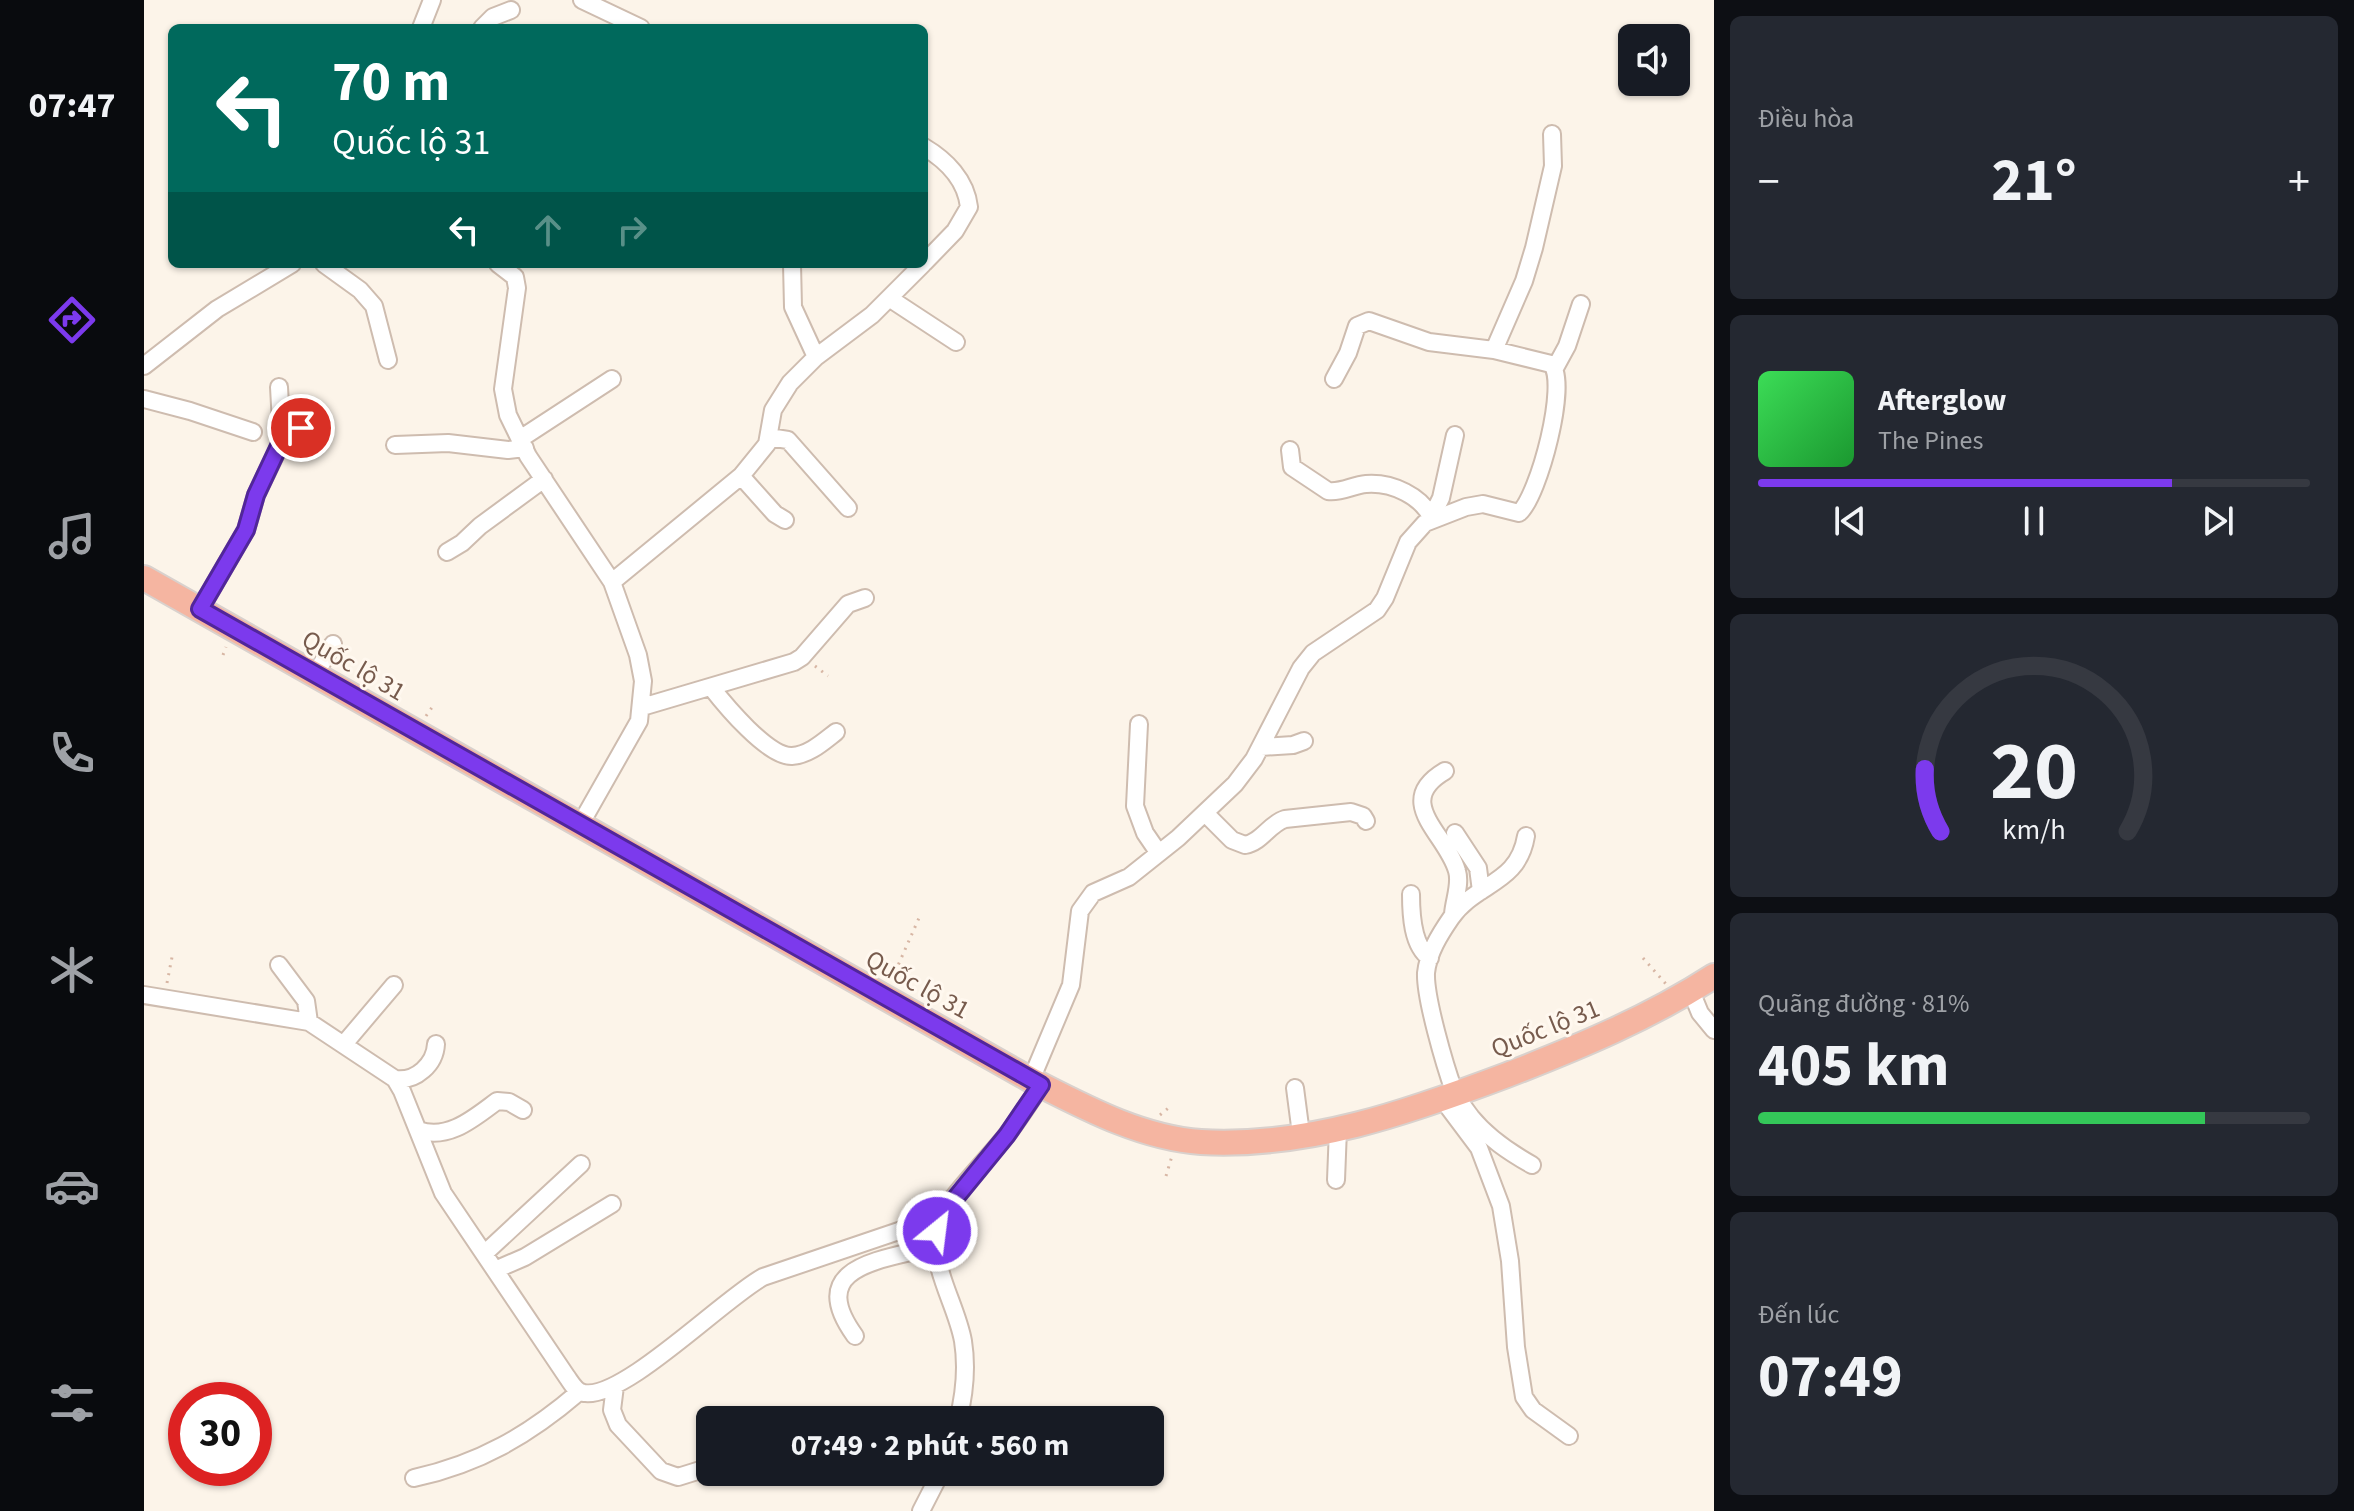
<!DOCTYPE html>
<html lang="vi">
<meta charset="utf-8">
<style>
body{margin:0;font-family:"Source Sans 3",sans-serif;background:#242831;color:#f1f3f6;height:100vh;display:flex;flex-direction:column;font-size:30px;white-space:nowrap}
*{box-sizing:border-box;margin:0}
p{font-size:26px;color:#9ea1a6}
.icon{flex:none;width:44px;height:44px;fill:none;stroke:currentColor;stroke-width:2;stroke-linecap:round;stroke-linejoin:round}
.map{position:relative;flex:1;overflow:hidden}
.details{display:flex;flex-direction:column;gap:16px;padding:16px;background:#0d0f14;width:640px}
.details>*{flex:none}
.top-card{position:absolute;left:24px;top:24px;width:760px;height:244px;border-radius:12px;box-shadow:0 2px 6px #0004;background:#00695c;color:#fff;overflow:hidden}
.fabs{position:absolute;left:1474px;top:24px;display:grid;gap:16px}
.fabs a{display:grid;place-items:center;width:72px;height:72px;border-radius:12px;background:#171b24;box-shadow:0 2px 6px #0004;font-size:40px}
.speed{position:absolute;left:24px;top:1382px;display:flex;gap:16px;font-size:40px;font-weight:700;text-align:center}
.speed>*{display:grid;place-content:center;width:104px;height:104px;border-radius:50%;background:#171b24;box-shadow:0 2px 6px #0004;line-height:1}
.speed .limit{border:12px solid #d22;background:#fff;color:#111}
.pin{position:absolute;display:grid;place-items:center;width:68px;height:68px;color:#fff;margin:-34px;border:4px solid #fff;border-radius:50%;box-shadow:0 2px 8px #0007}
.me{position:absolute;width:88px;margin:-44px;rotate:29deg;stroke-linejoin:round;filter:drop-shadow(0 0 6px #0008)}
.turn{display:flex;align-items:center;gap:28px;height:168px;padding:0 32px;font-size:36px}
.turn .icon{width:104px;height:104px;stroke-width:2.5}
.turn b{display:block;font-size:56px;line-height:68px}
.lanes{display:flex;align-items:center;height:76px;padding:0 32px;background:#0003;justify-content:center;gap:40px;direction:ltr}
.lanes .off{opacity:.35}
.big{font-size:60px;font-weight:700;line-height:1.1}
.details .widget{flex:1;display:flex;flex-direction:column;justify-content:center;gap:12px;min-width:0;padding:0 28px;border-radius:12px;background:#242831}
.details .dial{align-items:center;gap:0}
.dial svg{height:208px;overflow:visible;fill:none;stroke:#363941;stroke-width:7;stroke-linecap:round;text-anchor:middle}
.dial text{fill:#f1f3f6;stroke:none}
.song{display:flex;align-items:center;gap:24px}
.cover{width:96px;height:96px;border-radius:12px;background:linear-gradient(135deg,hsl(130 70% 55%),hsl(130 70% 35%))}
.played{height:8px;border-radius:4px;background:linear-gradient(90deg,#7c3aed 75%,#363941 75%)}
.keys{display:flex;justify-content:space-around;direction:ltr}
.heat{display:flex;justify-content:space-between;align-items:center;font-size:44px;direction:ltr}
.charge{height:12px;border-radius:6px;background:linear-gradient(90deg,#34c759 81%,#363941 0)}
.trip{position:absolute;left:552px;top:1406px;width:468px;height:80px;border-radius:12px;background:#171b24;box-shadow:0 2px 6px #0004;font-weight:700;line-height:80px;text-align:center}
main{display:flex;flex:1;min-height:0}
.dock{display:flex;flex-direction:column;width:144px;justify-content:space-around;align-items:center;background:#090b0e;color:#9ea1a6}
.dock .icon{width:56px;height:56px}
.dock .selected{color:#7c3aed}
.dock b{font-size:36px;color:#f1f3f6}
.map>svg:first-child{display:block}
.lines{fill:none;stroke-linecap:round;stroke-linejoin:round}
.minor-casing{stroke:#cebcaf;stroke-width:20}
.highway-casing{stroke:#d9d1cd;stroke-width:28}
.path{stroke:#d7b6a4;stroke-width:3;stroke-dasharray:2 6;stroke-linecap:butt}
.minor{stroke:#fff;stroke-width:16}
.highway{stroke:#f5b5a1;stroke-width:24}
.route-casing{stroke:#51269a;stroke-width:20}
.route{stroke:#7c3aed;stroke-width:14}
.labels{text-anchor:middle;stroke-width:6;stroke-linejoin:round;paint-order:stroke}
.street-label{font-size:26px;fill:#775b4d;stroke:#fff8ef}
</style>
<main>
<nav class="dock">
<b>07:47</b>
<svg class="icon selected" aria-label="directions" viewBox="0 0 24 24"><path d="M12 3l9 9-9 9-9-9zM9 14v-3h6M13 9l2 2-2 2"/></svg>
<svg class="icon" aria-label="music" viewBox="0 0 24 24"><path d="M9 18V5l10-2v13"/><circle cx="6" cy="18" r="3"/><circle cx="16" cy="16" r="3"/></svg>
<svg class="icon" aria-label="phone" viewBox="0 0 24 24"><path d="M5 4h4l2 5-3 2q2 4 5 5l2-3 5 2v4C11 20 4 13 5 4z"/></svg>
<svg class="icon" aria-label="climate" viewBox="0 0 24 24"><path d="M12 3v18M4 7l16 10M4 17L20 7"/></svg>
<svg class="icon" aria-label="car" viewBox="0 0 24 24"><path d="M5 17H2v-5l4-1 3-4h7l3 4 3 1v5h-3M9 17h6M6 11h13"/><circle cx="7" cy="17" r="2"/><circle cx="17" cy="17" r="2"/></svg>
<svg class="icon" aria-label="filters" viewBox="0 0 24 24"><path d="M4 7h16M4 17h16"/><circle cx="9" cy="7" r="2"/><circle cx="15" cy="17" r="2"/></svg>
</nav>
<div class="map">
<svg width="1570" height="1511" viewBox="0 0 1570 1511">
<rect width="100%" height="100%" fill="#fcf4e9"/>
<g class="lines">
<defs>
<path id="minor" d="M438,0L497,28
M277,28L288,0
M338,28L349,17L367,10
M780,147C802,160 822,180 825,207L811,231L780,263
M180,264L216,290L230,306L244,360
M354,264L371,277L373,288L359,389L364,415L384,456L468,582L494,655L499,681L495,721L436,825
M648,264L649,307L672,357
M745,298L812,342
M1350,350L1380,281L1390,248L1409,166L1408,134
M0,366L73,309L148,264
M1411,368L1423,346L1437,304
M0,399L46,411L109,432
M625,437L644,440L704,508
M376,439L468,379
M138,441L153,429L168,430
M251,445L304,443L364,450L381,448
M1146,450L1148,467L1184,491C1197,493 1209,485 1222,484C1248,482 1278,496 1288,519
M597,476L631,514L641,520
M1288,516L1297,498L1311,435
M303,552L318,543L336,526L400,479
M468,582L597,476L623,444L629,410L646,383L672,357L728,315L779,264
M56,609L102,530L112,495L138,441L135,387
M171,675L189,644
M567,687C581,705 624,757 648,756C665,755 679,742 692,732
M498,707L650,662L658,657L704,604L721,598
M995,724L991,806L1001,833L1014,852
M1117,747L1149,745L1160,741
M1301,771C1248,802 1303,834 1313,871C1317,884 1310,900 1309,914
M1061,813L1088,840L1101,845C1118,842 1125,824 1141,819L1207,812L1219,816L1222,821
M1311,833L1334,868L1337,891
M1382,836C1374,885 1332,882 1307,918C1296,934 1284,953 1282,973C1281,998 1301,1066 1310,1091C1314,1100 1321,1109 1327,1117C1344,1138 1365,1152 1388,1165
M1267,894C1267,914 1268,946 1286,958
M135,965L162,1001L165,1022
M1547,991L1556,1013L1570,1030
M0,995L165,1022L251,1079L258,1091L299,1193L423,1377C428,1384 432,1392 440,1393C479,1400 579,1299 619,1277L796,1217
M200,1044L250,985
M251,1079C272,1082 291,1064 292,1044
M887,1080L927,985L936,911L949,893L985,877L1034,838L1091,784L1110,759L1157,668L1169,653L1233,610L1241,598L1264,542L1281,523L1322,507L1339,504L1375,513C1395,496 1425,381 1407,364L1350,350L1285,342L1225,321L1213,326L1204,353L1190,379
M1151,1088L1157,1134
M1299,1100L1335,1148L1357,1206L1366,1261L1372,1347L1380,1397L1389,1410L1425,1436
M274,1130C304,1141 330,1118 353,1101L365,1102L379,1110
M1192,1180L1194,1129
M340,1254L437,1164
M351,1270L381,1257L468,1204
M711,1336C659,1264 741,1260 792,1246
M471,1386L468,1410L474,1425L517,1471L534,1477L566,1467
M814,1420C820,1396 823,1366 819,1341C812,1302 783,1263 794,1222C799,1204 848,1154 862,1136C875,1119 886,1102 897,1085
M270,1478C335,1464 385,1435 435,1392
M777,1511L797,1472"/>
<path id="highway" d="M0,578L887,1080C940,1107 997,1138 1057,1142C1163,1148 1265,1112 1363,1075C1435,1047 1505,1018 1570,976"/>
</defs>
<!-- minor casing -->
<use href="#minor" class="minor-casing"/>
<!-- highway casing -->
<use href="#highway" class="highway-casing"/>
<!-- path -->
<path class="path" d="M79,655L82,647
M671,666L684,676
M282,716L291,703
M1499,958L1522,984
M748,979L775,918
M23,983L29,952
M1016,1115L1028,1105
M1022,1176L1028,1156"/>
<!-- minor -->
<use href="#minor" class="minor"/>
<!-- highway -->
<use href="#highway" class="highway"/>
</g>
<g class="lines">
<defs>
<path id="route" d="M157,428L149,432L136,444L112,495L102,530L56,609L897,1085L863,1135L796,1217L793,1231"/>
</defs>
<!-- route casing -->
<use href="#route" class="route-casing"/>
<!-- route -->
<use href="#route" class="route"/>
</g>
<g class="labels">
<!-- street labels -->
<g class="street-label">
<text transform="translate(210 665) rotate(30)" y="9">Quốc lộ 31</text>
<text transform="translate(774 984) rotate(29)" y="9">Quốc lộ 31</text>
<text transform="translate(1401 1028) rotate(-22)" y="9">Quốc lộ 31</text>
</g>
</g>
</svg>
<div class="fabs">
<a><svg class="icon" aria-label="sound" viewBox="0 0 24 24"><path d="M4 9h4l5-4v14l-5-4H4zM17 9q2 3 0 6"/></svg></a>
</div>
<div class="speed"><div class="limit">30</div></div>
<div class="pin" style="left:157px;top:428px;background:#d93025"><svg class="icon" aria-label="arrive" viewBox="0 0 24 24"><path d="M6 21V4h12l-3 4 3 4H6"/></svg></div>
<svg class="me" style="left:793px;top:1231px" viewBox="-20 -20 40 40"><circle r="17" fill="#7c3aed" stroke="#fff" stroke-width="3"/><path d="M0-11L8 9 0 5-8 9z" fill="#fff"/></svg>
<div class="trip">07:49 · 2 phút · 560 m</div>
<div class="top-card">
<div class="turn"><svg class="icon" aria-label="left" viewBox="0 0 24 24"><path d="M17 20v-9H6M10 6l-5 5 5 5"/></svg><div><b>70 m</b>Quốc lộ 31</div></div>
<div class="lanes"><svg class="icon" aria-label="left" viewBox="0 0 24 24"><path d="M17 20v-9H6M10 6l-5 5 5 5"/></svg><svg class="icon off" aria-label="ahead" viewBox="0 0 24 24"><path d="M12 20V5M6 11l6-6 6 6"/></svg><svg class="icon off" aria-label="right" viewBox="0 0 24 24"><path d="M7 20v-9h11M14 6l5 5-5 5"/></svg></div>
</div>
</div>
<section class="details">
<div class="widget"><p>Điều hòa</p>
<div class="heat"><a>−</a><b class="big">21°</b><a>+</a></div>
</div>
<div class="widget">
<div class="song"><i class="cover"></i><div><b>Afterglow</b><p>The Pines</p></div></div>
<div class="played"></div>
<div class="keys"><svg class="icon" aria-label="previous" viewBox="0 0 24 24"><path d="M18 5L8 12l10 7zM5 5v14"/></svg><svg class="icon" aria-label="pause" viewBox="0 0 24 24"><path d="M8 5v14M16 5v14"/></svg><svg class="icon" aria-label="next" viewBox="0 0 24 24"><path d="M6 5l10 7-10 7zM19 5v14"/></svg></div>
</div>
<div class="widget dial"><svg viewBox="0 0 100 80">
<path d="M14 69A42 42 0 1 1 86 69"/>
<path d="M14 69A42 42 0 0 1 8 45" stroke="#7c3aed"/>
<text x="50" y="56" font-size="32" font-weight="700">20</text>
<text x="50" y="72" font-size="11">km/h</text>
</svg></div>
<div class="widget"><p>Quãng đường · 81%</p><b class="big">405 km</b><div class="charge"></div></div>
<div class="widget"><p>Đến lúc</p><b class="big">07:49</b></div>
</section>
</main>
